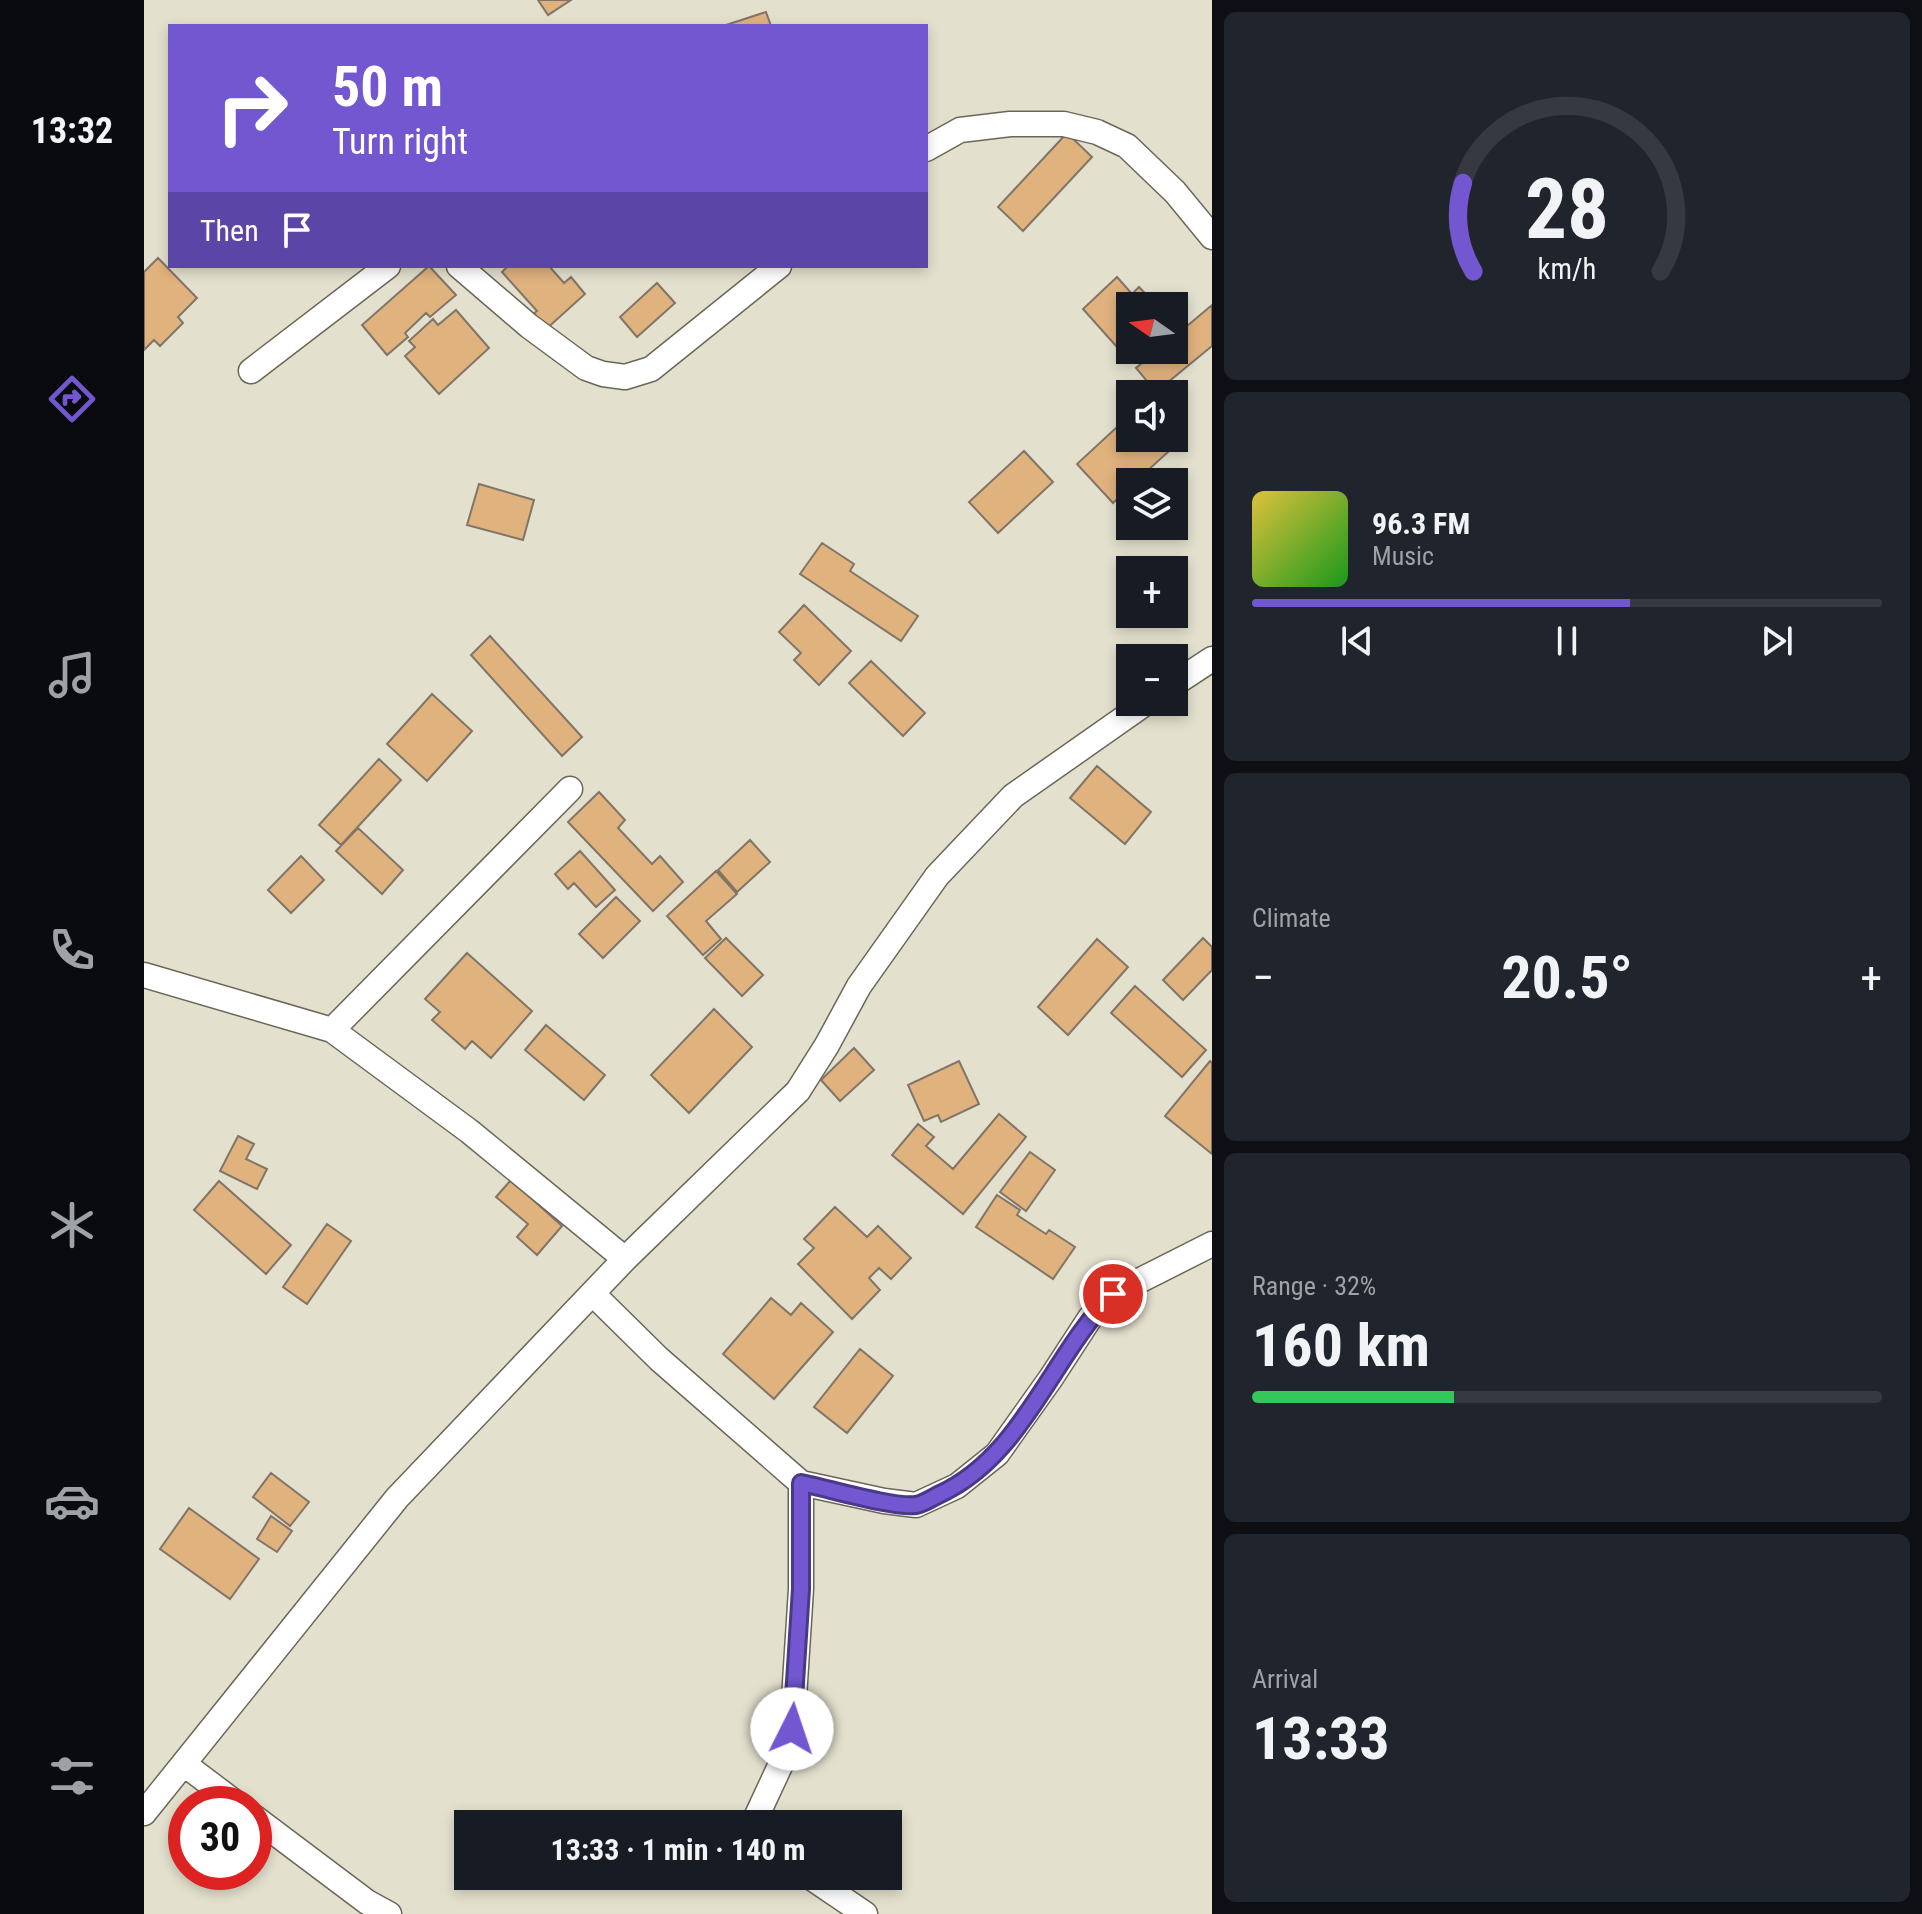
<!DOCTYPE html>
<meta charset="utf-8">
<style>
body{margin:0;font-family:"Roboto Condensed",sans-serif;background:#20242c;color:#f1f3f6;height:100vh;display:flex;flex-direction:column;font-size:30px;white-space:nowrap}
*{box-sizing:border-box;margin:0}
p{font-size:26px;color:#9ea1a6}
.icon{flex:none;width:44px;height:44px;fill:none;stroke:currentColor;stroke-width:2;stroke-linecap:round;stroke-linejoin:round}
.map{position:relative;flex:1;overflow:hidden}
.side{display:flex;flex-direction:column;gap:12px;padding:12px;background:#0d0f14;width:710px}
.side>*{flex:none}
.top-card{position:absolute;left:24px;top:24px;width:760px;height:244px;border-radius:0px;box-shadow:0 4px 12px #0003;background:#7257d1;color:#fff;overflow:hidden}
.needle{width:52px;rotate:284deg}
.buttons{position:absolute;left:972px;top:292px;display:grid;gap:16px}
.buttons a{display:grid;place-items:center;width:72px;height:72px;border-radius:0px;background:#171b24;box-shadow:0 4px 12px #0003;font-size:40px}
.speed{position:absolute;left:24px;top:1786px;display:flex;gap:16px;font-size:40px;font-weight:700;text-align:center}
.speed>*{display:grid;place-content:center;width:104px;height:104px;border-radius:50%;background:#171b24;box-shadow:0 4px 12px #0003;line-height:1}
.speed .limit{border:12px solid #d22;background:#fff;color:#111}
.pin{position:absolute;display:grid;place-items:center;width:68px;height:68px;color:#fff;margin:-34px;border:4px solid #fff;border-radius:50%;box-shadow:0 2px 8px #0007}
.me{position:absolute;width:88px;margin:-44px;rotate:4deg;stroke-linejoin:round;filter:drop-shadow(0 0 6px #0008)}
.turn{display:flex;align-items:center;gap:28px;height:168px;padding:0 32px;font-size:36px}
.turn .icon{width:104px;height:104px;stroke-width:2.5}
.turn b{display:block;font-size:56px;line-height:68px}
.then{display:flex;align-items:center;height:76px;padding:0 32px;background:#0003;gap:16px;font-size:30px}
.big{font-size:60px;font-weight:700;line-height:1.1}
.side .tile{flex:1;display:flex;flex-direction:column;justify-content:center;gap:12px;min-width:0;padding:0 28px;border-radius:12px;background:#20242c}
.side .dial{align-items:center;gap:0}
.dial svg{height:208px;overflow:visible;fill:none;stroke:#363941;stroke-width:7;stroke-linecap:round;text-anchor:middle}
.dial text{fill:#f1f3f6;stroke:none}
.song{display:flex;align-items:center;gap:24px}
.cover{width:96px;height:96px;border-radius:12px;background:linear-gradient(135deg,hsl(50 70% 55%),hsl(120 70% 35%))}
.played{height:8px;border-radius:4px;background:linear-gradient(90deg,#7257d1 60%,#363941 60%)}
.keys{display:flex;justify-content:space-around;direction:ltr}
.heat{display:flex;justify-content:space-between;align-items:center;font-size:44px;direction:ltr}
.charge{height:12px;border-radius:6px;background:linear-gradient(90deg,#34c759 32%,#363941 0)}
.trip{position:absolute;left:310px;top:1810px;width:448px;height:80px;border-radius:0px;background:#171b24;box-shadow:0 4px 12px #0003;font-weight:700;line-height:80px;text-align:center}
main{display:flex;flex:1;min-height:0}
.menu{display:flex;flex-direction:column;width:144px;justify-content:space-around;align-items:center;background:#090b0e;color:#9ea1a6}
.menu .icon{width:56px;height:56px}
.menu .on{color:#7257d1}
.menu b{font-size:36px;color:#f1f3f6}
.map>svg:first-child{display:block}
.building{fill:#e0b27e;stroke:#817568;stroke-width:2}
.lines{fill:none;stroke-linecap:round;stroke-linejoin:round}
.minor-casing{stroke:#6a6757;stroke-width:27}
.minor{stroke:#fff;stroke-width:24}
.route-casing{stroke:#4a3988;stroke-width:20}
.route{stroke:#7257d1;stroke-width:14}
</style>
<main>
<nav class="menu">
<b>13:32</b>
<svg class="icon on" aria-label="directions" viewBox="0 0 24 24"><path d="M12 3l9 9-9 9-9-9zM9 14v-3h6M13 9l2 2-2 2"/></svg>
<svg class="icon" aria-label="music" viewBox="0 0 24 24"><path d="M9 18V5l10-2v13"/><circle cx="6" cy="18" r="3"/><circle cx="16" cy="16" r="3"/></svg>
<svg class="icon" aria-label="phone" viewBox="0 0 24 24"><path d="M5 4h4l2 5-3 2q2 4 5 5l2-3 5 2v4C11 20 4 13 5 4z"/></svg>
<svg class="icon" aria-label="climate" viewBox="0 0 24 24"><path d="M12 3v18M4 7l16 10M4 17L20 7"/></svg>
<svg class="icon" aria-label="car" viewBox="0 0 24 24"><path d="M5 17H2v-5l4-1 3-4h7l3 4 3 1v5h-3M9 17h6M6 11h13"/><circle cx="7" cy="17" r="2"/><circle cx="17" cy="17" r="2"/></svg>
<svg class="icon" aria-label="filters" viewBox="0 0 24 24"><path d="M4 7h16M4 17h16"/><circle cx="9" cy="7" r="2"/><circle cx="15" cy="17" r="2"/></svg>
</nav>
<div class="map">
<svg width="1068" height="1914" viewBox="0 0 1068 1914">
<rect width="100%" height="100%" fill="#e3e0ce"/>
<!-- building -->
<path class="building" d="M394,0H427L404,15Z
M622,12L627,26H579Z
M923,133L948,157L879,231L854,207Z
M14,258L53,298L34,317L39,323L16,346L10,340L0,350V272Z
M285,266L312,295L286,317L282,313L261,333L264,337L243,355L218,325Z
M364,266H405L420,283L427,277L441,294L400,331L387,316L393,311L358,272Z
M973,277L988,294L995,287L1013,306H986L987,350L981,356L939,309Z
M513,283L531,303L493,337L476,317Z
M1068,305V346L1012,392L992,368L1014,350H1030V337Z
M312,310L345,348L295,394L261,356L271,347L265,341L289,319L294,325Z
M986,415V438L1030,437L1035,442L991,482H986V487L969,503L933,464Z
M880,451L909,482L854,533L825,502Z
M335,484L390,500L379,540L323,525Z
M678,543L710,564L706,571L774,616L757,641L656,574Z
M660,605L707,651L675,685L650,660L657,653L635,632Z
M346,636L438,737L418,756L327,655Z
M727,661L781,713L759,736L705,683Z
M288,694L328,731L283,781L243,744Z
M235,759L257,780L197,845L175,825Z
M953,766L1007,812L981,844L926,798Z
M455,792L481,820L474,828L508,864L516,856L539,882L509,911L424,822Z
M214,828L259,870L238,894L192,851Z
M606,840L626,862L593,892L574,870Z
M436,851L471,890L452,907L430,883L424,889L411,874Z
M157,856L180,880L147,913L124,890Z
M572,871L593,894L562,921L577,939L559,955L523,916Z
M472,897L496,921L459,958L435,934Z
M582,938L619,975L598,996L561,958Z
M1059,938L1068,947V970L1039,1000L1019,980Z
M953,939L984,967L924,1035L894,1007Z
M323,953L388,1011L347,1058L328,1041L321,1049L288,1020L296,1012L281,999Z
M991,986L1062,1050L1038,1077L967,1013Z
M570,1009L608,1047L545,1113L507,1075Z
M402,1025L461,1075L440,1100L381,1050Z
M710,1048L730,1070L696,1101L677,1080Z
M815,1061L835,1104L797,1122L794,1115L780,1121L764,1085Z
M1066,1061L1068,1063V1154L1021,1116Z
M855,1114L882,1137L819,1214L748,1155L774,1124L790,1137L782,1146L809,1169Z
M94,1136L110,1144L102,1159L123,1169L113,1189L76,1171Z
M886,1152L911,1170L882,1211L856,1192Z
M367,1180L418,1226L393,1255L373,1237L384,1224L352,1197Z
M75,1181L147,1245L122,1274L50,1210Z
M853,1195L876,1210L873,1215L902,1234L905,1230L931,1247L909,1279L832,1227Z
M691,1207L723,1237L734,1226L767,1258L747,1279L735,1268L725,1278L736,1290L708,1319L654,1264L670,1248L660,1239Z
M183,1224L207,1241L163,1304L139,1287Z
M627,1298L647,1315L657,1303L689,1332L630,1399L579,1354Z
M716,1349L749,1376L703,1433L670,1407Z
M127,1473L165,1502L146,1526L109,1497Z
M45,1508L115,1559L86,1599L16,1549Z
M127,1516L148,1531L133,1552L113,1539Z"/>
<g class="lines">
<defs>
<path id="minor" d="M782,149L816,130L866,124H920L953,132L983,146L1031,192L1068,237
M315,266L385,326L442,368L459,374L481,377L507,369L635,266
M107,371L244,266
M1030,684L1068,659
M0,975L188,1030L325,1131L481,1259
M188,1030L426,789
M449,1294L515,1359L657,1483L740,1501L772,1505L813,1486L853,1454L907,1378L946,1318L969,1294L1068,1244
M40,1764L93,1804
M0,1813L253,1498L481,1259L654,1091L683,1045L715,986L793,876L869,796L1003,702
M110,1817L223,1902L245,1914
M609,1824L642,1753L648,1729L657,1589V1483
M665,1876L721,1914"/>
</defs>
<!-- minor casing -->
<use href="#minor" class="minor-casing"/>
<!-- minor -->
<use href="#minor" class="minor"/>
</g>
<g class="lines">
<defs>
<path id="route" d="M648,1729L657,1589V1483C683,1488 749,1508 772,1505C779,1504 788,1498 794,1495C879,1457 907,1356 969,1294"/>
</defs>
<!-- route casing -->
<use href="#route" class="route-casing"/>
<!-- route -->
<use href="#route" class="route"/>
</g>
</svg>
<div class="buttons">
<a><svg class="needle" viewBox="-14 -14 28 28"><path d="M0-13l5 13h-10z" fill="#e53935"/><path d="M0 13l5-13h-10z" fill="#9ea1a6"/></svg></a>
<a><svg class="icon" aria-label="sound" viewBox="0 0 24 24"><path d="M4 9h4l5-4v14l-5-4H4zM17 9q2 3 0 6"/></svg></a>
<a><svg class="icon" aria-label="layers" viewBox="0 0 24 24"><path d="M12 4l9 5-9 5-9-5zM3 14l9 5 9-5"/></svg></a>
<a>+</a>
<a>−</a>
</div>
<div class="speed"><div class="limit">30</div></div>
<div class="pin" style="left:969px;top:1294px;background:#d93025"><svg class="icon" aria-label="arrive" viewBox="0 0 24 24"><path d="M6 21V4h12l-3 4 3 4H6"/></svg></div>
<svg class="me" style="left:648px;top:1729px" viewBox="-20 -20 40 40"><circle r="19" fill="#fff"/><path d="M0-13L10 11 0 6-10 11z" fill="#7257d1"/></svg>
<div class="trip">13:33 · 1 min · 140 m</div>
<div class="top-card">
<div class="turn"><svg class="icon" aria-label="right" viewBox="0 0 24 24"><path d="M7 20v-9h11M14 6l5 5-5 5"/></svg><div><b>50 m</b>Turn right</div></div>
<div class="then">Then<svg class="icon" aria-label="arrive" viewBox="0 0 24 24"><path d="M6 21V4h12l-3 4 3 4H6"/></svg></div>
</div>
</div>
<section class="side">
<div class="tile dial"><svg viewBox="0 0 100 80">
<path d="M14 69A42 42 0 1 1 86 69"/>
<path d="M14 69A42 42 0 0 1 10 35" stroke="#7257d1"/>
<text x="50" y="56" font-size="32" font-weight="700">28</text>
<text x="50" y="72" font-size="11">km/h</text>
</svg></div>
<div class="tile">
<div class="song"><i class="cover"></i><div><b>96.3 FM</b><p>Music</p></div></div>
<div class="played"></div>
<div class="keys"><svg class="icon" aria-label="previous" viewBox="0 0 24 24"><path d="M18 5L8 12l10 7zM5 5v14"/></svg><svg class="icon" aria-label="pause" viewBox="0 0 24 24"><path d="M8 5v14M16 5v14"/></svg><svg class="icon" aria-label="next" viewBox="0 0 24 24"><path d="M6 5l10 7-10 7zM19 5v14"/></svg></div>
</div>
<div class="tile"><p>Climate</p>
<div class="heat"><a>−</a><b class="big">20.5°</b><a>+</a></div>
</div>
<div class="tile"><p>Range · 32%</p><b class="big">160 km</b><div class="charge"></div></div>
<div class="tile"><p>Arrival</p><b class="big">13:33</b></div>
</section>
</main>
